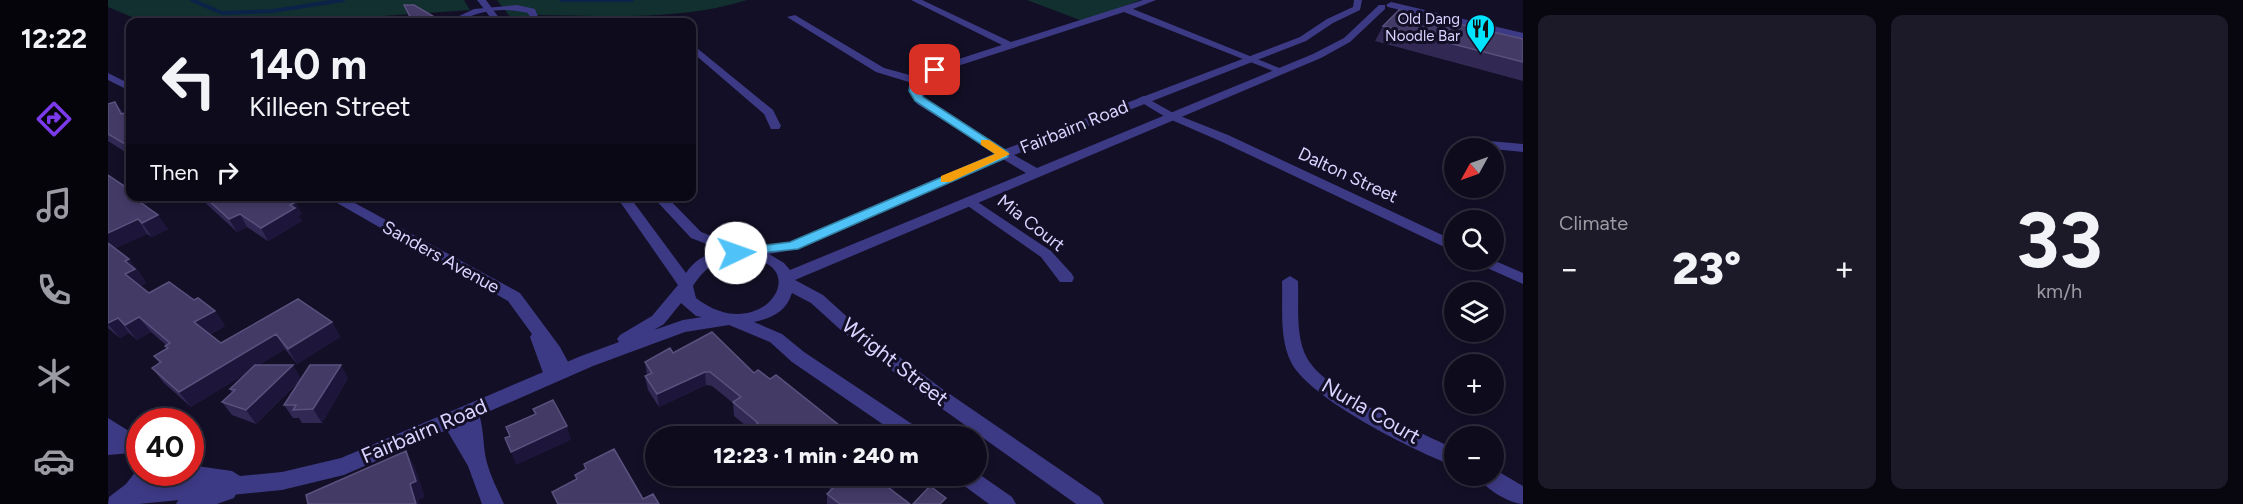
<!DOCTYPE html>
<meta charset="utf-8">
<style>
body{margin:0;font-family:Figtree,sans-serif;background:#1c1929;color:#f1f3f6;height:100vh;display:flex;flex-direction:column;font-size:22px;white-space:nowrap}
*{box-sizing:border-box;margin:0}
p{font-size:20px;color:#9b9ba3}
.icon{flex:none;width:33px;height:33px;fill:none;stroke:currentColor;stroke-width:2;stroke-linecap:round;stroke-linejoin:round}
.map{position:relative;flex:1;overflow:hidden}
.sheet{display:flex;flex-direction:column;gap:15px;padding:15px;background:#08060f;width:720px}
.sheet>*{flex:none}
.hud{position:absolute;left:18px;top:18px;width:570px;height:183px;border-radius:12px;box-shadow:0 3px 9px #0003,0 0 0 2px #2e2b3b;background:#0e0b1c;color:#f1f3f6;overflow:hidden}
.needle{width:39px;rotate:230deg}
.buttons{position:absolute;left:1336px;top:138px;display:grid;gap:12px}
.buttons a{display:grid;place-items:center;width:60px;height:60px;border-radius:50%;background:#0e0b1c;box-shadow:0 3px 9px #0003,0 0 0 2px #2e2b3b;font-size:30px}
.speed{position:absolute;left:18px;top:408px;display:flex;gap:12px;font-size:30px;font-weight:700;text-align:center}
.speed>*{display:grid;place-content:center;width:78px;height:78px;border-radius:50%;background:#0e0b1c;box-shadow:0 3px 9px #0003,0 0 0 2px #2e2b3b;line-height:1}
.speed .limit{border:9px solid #d22;background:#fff;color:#111}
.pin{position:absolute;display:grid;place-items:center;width:51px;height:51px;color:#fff;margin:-26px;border-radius:12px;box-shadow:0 3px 9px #0006}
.me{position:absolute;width:66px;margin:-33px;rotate:87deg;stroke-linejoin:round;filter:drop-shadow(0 0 4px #0008)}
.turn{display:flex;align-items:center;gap:21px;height:126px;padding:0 24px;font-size:27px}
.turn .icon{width:78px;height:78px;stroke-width:2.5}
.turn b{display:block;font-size:42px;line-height:51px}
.then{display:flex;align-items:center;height:57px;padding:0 24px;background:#0003;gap:12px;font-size:22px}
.big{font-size:45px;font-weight:800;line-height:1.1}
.sheet .tile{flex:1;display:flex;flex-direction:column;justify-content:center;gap:9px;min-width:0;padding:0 21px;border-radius:12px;background:#1c1929}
.sheet .dial{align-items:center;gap:0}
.dial b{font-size:78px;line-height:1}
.heat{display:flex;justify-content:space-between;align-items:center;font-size:33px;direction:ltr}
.sheet .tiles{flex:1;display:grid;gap:15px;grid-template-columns:repeat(2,1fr)}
.trip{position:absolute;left:537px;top:426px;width:342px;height:60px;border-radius:30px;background:#0e0b1c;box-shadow:0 3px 9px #0003,0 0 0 2px #2e2b3b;font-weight:800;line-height:60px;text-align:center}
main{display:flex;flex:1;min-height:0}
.dock{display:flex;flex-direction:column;width:108px;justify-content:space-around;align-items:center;background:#06040b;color:#9b9ba3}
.dock .icon{width:42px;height:42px}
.dock .on{color:#7c3aed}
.dock b{font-size:27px;color:#f1f3f6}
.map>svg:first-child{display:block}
.green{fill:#12302f}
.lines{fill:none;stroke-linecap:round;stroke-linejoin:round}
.stream{stroke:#0c2248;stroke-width:4}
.minor{fill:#3d3a85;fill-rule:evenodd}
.tertiary{fill:#3d3a85;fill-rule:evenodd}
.wall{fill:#312854}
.shaded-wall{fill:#1d163a}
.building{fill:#433a66;stroke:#5a527e;stroke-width:1.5}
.route{fill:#4fc3f7;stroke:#337fa1;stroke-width:1.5}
.slow{fill:#f59e0b}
.labels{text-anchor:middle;stroke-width:6;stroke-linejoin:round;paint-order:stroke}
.far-poi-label{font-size:15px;fill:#d9d4ff;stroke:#130f26;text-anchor:end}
.street-label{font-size:18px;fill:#d9d4ff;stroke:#130f26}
.near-street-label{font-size:21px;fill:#d9d4ff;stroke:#130f26}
</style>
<main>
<nav class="dock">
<b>12:22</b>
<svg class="icon on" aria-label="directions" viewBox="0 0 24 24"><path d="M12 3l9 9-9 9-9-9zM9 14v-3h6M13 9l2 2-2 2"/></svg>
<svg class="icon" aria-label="music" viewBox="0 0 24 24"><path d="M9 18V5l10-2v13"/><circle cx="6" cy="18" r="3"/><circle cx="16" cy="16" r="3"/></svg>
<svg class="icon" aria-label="phone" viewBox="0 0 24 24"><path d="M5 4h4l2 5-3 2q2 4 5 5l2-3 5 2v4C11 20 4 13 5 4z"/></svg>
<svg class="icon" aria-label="climate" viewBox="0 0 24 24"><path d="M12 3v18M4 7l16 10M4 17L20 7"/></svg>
<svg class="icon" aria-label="car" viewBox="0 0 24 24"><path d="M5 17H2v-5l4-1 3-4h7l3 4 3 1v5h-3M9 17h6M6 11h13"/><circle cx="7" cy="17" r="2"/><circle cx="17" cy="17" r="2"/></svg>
</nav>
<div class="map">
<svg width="1415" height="504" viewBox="0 0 1415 504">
<rect width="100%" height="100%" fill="#130f26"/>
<!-- green -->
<path class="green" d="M0,0H356L362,10L188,22H36L0,7Z
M389,0H639C570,22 493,15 421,15L423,22H406Z
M919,0H1032L977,22Z"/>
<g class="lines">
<!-- stream -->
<path class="stream" d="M84,0L114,13L165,11L235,0
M453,0H524"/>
<!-- minor -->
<path class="minor" d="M803,0H814L903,42L1035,0H1048L1025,9L1179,71L1170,73L1016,12L831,72L815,83L813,91L818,100L900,151L902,154L896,158L809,104L801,91L804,83L768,72L679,17L687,15L776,68L809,77L823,68L894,45Z
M1283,2L1415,33V39L1280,7L1278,5Z
M409,5L427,9L432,22H424L420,13C401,8 375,9 357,19L359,22H351L347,18L366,9Z
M584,44L665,110L673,126L671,129H663L656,114L584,52Z
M0,73L22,84V91L0,80Z
M1035,96L1067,114L1120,135L1347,241V252L1112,141L1059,118L1031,101L1029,99Z
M1359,139L1415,144V152L1355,146L1353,143Z
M217,196H234L412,293L452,347L465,371L462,376L453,377L450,381L444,383L438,381L422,337L424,334L400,301Z
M862,197L943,251L964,274L966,278L964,282H952L933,257L857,204L855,201L857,198Z
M1365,260H1385L1415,273V284L1368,263Z
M1182,276L1190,281C1191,304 1187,337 1199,358C1218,393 1310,431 1347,449V466C1309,453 1200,398 1183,362C1171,338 1175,307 1174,281Z
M361,405L368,407C377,425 374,445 379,463C383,477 390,491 396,504H374L360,466L333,420L336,415C345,412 349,413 354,421L352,412L354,407Z
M0,418L32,438V455L0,439Z
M1386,469L1415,486V504C1402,504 1374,487 1370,476H1386Z
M119,483L126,486L129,492L126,498L109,504H68L72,497Z"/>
<!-- tertiary -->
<path class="tertiary" d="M369,0H378L394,22H386Z
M1246,0H1254L1252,10L1225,23L1198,41L906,155L929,168L1205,54L1236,38L1271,5H1277V9L1242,42L1213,58L687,280L715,295L747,324L833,388L992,497L996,504H968L819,398L735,332L703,303L684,293C678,312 664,318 646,322L674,334L696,352L813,430L815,436H792L684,362L662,342L621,325L577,332L485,366L236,475L174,490L31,504H0L1,497L18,484L32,466V472H48L40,485L78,481L68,478L65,472H82V465L124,471L132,476L174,472L233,458L473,356L511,342L509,339L512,335L544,316L570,285L508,196H521L578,273C587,259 599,254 614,250L583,238L544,196H558L593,232L635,248L682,242L892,151L1192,37L1219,19L1245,7ZM895,159L918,173L682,270L676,263L661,254L690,249ZM632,258C711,259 655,350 588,298L585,286C597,267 610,259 632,258ZM573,303L588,316L594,317L575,320L546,330L556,324Z
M23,437L32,439V455L23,453L0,455V439Z
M868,472L904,497L908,504H881L851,482L848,476H868Z"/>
</g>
<!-- wall -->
<path class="wall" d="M296,5L335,22H303Z
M1275,26L1415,39V81L1267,41Z
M7,102L15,113L22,112V155L0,141V104Z
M0,175L34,198L41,209L60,229L44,237L39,234L7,248L21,259L32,274L38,283L32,286L41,293L86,300L107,311L117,326L101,335L113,343L224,322L232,337L189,364L177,349L151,365L193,378H240L214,423H194L191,418H185L176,405L192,380L148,424L124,415L114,402L124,393L122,389L140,372L83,407L56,383L44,368L51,363L46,356L59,348L58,345L43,332L29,340L21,333L12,338L0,328Z
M90,196H178L194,214L191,216L194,221L160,241L139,227L129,232Z
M565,353L646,373L741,433L758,436H644L643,430L626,416L625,403L604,386L598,385L551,407L540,390L537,376L539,375L537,362Z
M705,476H792L791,484L784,490L802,504H719V494L723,490Z"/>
<!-- shaded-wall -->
<path class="shaded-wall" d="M34,198L43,212L29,200Z
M188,202L194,214L191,216L194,221L160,241L153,228L182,205Z
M132,214L139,227L129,232L121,219Z
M50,215L60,229L44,237L34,223Z
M30,219L39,234L2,251L0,247V233Z
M21,259L38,283L28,289L17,274V261Z
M107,311L117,326L96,337L86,322Z
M31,317L43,332L29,340L17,325Z
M10,318L21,333L12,338L0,324Z
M224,322L232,337L189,364L180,349Z
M168,334L177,349L83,407L71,392Z
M185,365L193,378L148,424L138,410Z
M233,365L240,378L214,423L205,409Z
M597,372L598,385L551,407L549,394Z
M459,426L463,440L408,465L403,452Z
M298,451L307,467L317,497L311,500L312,504H308L302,484Z
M787,476H792L791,484L776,499L777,485Z"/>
<!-- building -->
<path class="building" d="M296,5H306L335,22H305Z
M1291,10L1415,39V62L1275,26Z
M7,102L13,114L22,112V147L0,134V104Z
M0,175L22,190V196H32L34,198L29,200L50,215L34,223L30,219L0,233Z
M96,196H178L188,202L182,205L187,208L153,228L132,214L121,219Z
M0,243L21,259L17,261L27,269L17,274L41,293L61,282L86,300L90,298L107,311L86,322L113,343L190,299L224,322L180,349L168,334L71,392L44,368L53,362L46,356L60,348L57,346L62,343L31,317L17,325L10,318L0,323Z
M604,332L646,373L650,370L662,379L668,375L741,433L746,428L758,436H691L688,434L685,436H653L643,428L650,423L625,402L633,397L602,372H597L549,394L537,376L544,373L537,362L562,348L565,353Z
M147,365H185L138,410L114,402L127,390L122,389Z
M202,365H233L205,409L185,410L188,405H176Z
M445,400L459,426L403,452L397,438L402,436L398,427L428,414L425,409Z
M506,449L535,499L545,494L551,504H450L444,492L469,479L467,475L478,469L476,464Z
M298,451L308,481L302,484L308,504H200L198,495Z
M722,476H787L777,485L802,504H732L719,494L731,482Z
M822,486L838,498L832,504H805Z"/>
<!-- route -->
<path class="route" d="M824,68L832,70L812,85L815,97L900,152V157L690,249L623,256V250L628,249L682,242L888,154L807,101L801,91L802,84Z"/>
<!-- slow -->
<path class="slow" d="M873,140H881L902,154L842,182H833V176L887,154L873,145Z"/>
<!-- icons -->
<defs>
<symbol id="restaurant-pin" viewBox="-11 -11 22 30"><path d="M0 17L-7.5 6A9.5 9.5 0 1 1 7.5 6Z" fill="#00e5ff" stroke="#130f26"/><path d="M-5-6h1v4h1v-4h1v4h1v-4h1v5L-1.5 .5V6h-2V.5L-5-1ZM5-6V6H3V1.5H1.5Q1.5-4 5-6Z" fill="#111"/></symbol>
</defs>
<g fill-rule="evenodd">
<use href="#restaurant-pin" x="1356" y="12" width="33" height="45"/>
</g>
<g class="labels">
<!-- far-poi labels -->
<g class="far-poi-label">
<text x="1352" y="24">Old Dang<tspan x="1352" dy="17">Noodle Bar</tspan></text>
</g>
<!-- street labels -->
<g class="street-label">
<text transform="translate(966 127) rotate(-22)" y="6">Fairbairn Road</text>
<text transform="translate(1240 175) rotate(25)" y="6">Dalton Street</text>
<text transform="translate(923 223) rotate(38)" y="6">Mia Court</text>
<text transform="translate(333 257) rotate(29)" y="6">Sanders Avenue</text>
</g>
<!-- near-street labels -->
<g class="near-street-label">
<text transform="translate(787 362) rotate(38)" y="7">Wright Street</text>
<text transform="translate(1263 411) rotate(30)" y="7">Nurla Court</text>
<text transform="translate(316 431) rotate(-23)" y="7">Fairbairn Road</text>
</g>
</g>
</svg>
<div class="buttons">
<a><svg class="needle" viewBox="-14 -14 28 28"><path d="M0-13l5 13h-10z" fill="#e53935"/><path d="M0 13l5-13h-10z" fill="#9b9ba3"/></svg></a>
<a><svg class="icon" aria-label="search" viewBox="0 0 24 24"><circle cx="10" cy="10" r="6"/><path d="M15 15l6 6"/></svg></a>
<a><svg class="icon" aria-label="layers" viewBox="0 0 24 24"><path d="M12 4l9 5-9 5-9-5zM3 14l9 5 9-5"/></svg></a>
<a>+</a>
<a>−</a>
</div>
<div class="speed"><div class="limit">40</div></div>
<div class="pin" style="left:827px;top:70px;background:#d93025"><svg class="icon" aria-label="arrive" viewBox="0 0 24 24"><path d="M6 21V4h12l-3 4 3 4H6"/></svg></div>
<svg class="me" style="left:628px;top:253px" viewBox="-20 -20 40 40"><circle r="19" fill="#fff"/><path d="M0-13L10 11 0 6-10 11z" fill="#4fc3f7"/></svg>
<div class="trip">12:23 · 1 min · 240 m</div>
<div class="hud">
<div class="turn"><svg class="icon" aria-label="left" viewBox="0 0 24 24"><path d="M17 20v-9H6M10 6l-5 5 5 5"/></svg><div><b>140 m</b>Killeen Street</div></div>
<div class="then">Then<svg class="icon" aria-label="right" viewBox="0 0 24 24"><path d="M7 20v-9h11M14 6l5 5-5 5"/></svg></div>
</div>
</div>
<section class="sheet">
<div class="tiles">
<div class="tile"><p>Climate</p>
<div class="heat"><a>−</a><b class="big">23°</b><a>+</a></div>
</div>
<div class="tile dial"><b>33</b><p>km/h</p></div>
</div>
</section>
</main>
